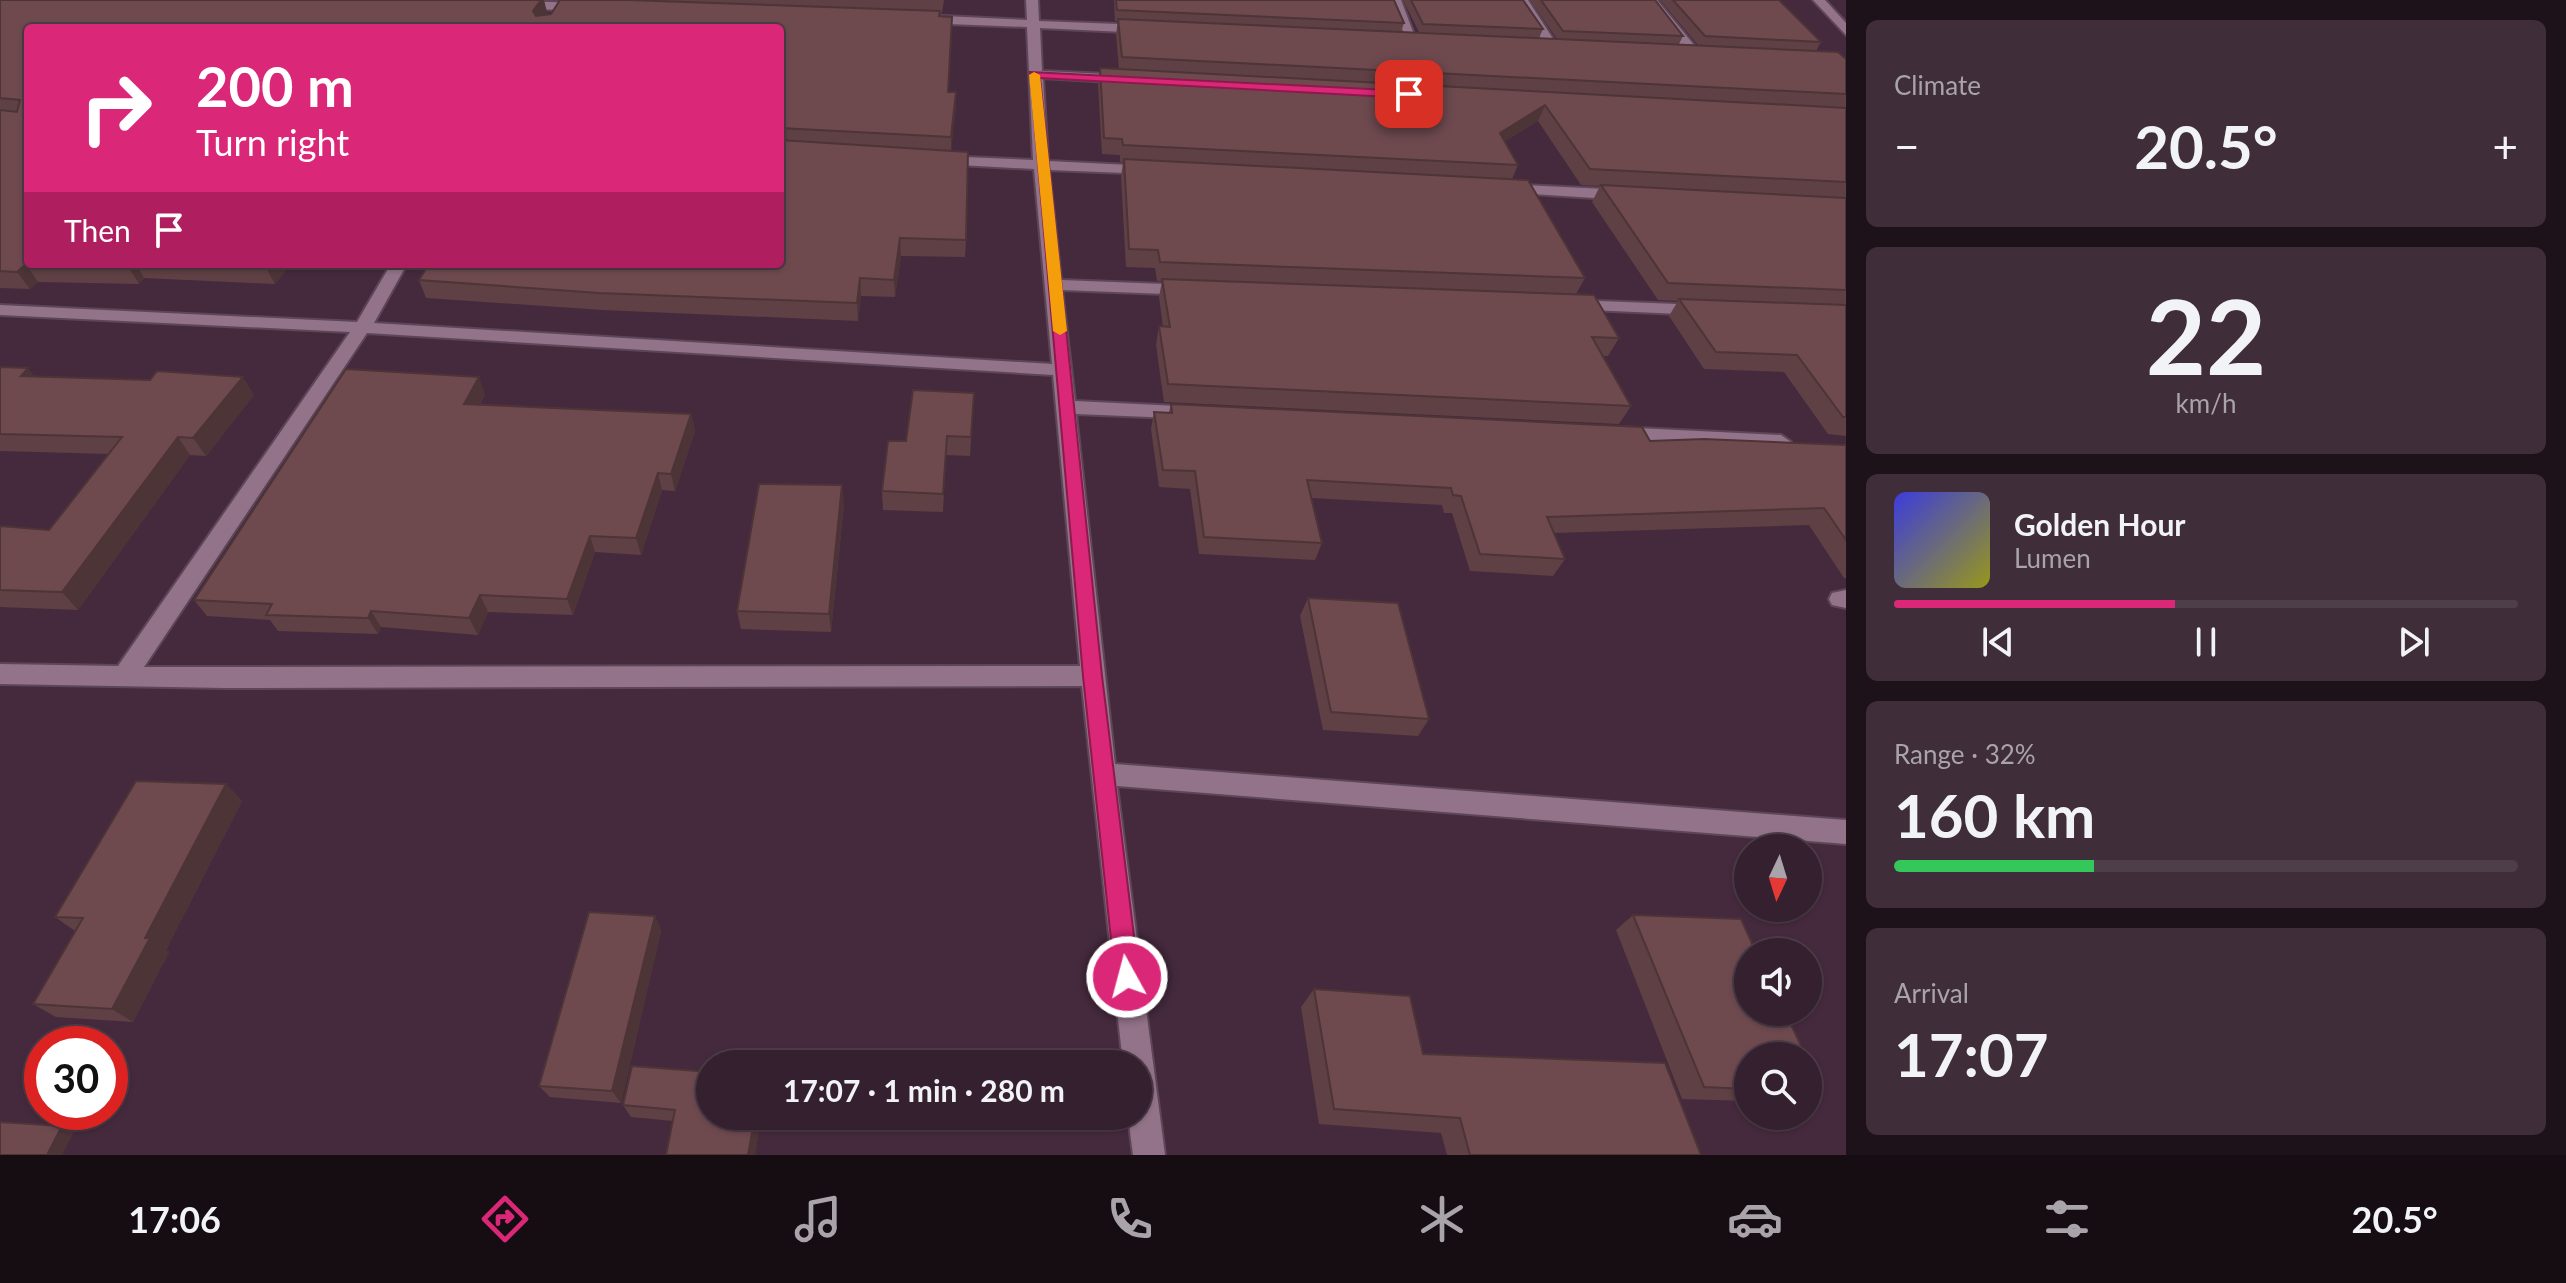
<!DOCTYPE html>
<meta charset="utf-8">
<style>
body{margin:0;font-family:Lato,sans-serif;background:#3f2d3a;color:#f1f3f6;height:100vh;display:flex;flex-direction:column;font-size:30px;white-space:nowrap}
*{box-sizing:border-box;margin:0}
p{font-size:26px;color:#a9a3aa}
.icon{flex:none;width:44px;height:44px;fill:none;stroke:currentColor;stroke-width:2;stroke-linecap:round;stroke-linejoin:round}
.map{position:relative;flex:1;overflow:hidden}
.sheet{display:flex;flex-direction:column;gap:20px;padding:20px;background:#1d1219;width:720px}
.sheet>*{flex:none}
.hud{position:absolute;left:24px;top:24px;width:760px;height:244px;border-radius:8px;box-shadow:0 2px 6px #0004,0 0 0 2px #4e3e4a;background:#db2777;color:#fff;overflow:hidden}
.needle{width:52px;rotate:184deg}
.buttons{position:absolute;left:1734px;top:834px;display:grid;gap:16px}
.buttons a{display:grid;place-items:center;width:88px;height:88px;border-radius:50%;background:#34202e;box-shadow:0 2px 6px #0004,0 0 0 2px #4e3e4a;font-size:40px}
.speed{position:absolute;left:24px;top:1026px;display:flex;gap:16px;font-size:40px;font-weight:700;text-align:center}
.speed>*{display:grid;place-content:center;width:104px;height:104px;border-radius:50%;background:#34202e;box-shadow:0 2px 6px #0004,0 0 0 2px #4e3e4a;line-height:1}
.speed .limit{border:12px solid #d22;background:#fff;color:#111}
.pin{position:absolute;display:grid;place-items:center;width:68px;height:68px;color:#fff;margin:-34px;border-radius:16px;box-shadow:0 4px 12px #0006}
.me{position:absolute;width:88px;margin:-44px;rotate:353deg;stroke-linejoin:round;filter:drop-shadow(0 0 6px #0008)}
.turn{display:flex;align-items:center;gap:28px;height:168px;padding:0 40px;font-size:36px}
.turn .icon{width:104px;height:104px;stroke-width:2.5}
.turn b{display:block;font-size:56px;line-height:68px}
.then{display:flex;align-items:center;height:76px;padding:0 40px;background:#0003;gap:16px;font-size:30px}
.big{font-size:60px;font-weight:700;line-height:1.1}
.sheet .widget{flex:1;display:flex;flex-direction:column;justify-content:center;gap:12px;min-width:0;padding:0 28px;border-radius:12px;background:#3f2d3a}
.sheet .dial{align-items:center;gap:0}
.dial b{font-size:104px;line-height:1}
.song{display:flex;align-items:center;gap:24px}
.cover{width:96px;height:96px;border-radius:12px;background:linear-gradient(135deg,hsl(240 70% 55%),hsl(60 70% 35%))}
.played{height:8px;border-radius:4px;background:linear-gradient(90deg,#db2777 45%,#4e3e4a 45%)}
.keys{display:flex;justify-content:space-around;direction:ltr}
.heat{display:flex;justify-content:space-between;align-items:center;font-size:44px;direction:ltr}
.charge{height:12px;border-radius:6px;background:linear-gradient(90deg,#34c759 32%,#4e3e4a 0)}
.trip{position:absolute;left:696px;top:1050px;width:456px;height:80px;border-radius:40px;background:#34202e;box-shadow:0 2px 6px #0004,0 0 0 2px #4e3e4a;font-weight:700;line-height:80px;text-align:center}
.menu{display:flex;height:128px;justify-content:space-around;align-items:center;background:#150d12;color:#a9a3aa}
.menu .icon{width:56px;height:56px}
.menu .on{color:#db2777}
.menu b{font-size:36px;color:#f1f3f6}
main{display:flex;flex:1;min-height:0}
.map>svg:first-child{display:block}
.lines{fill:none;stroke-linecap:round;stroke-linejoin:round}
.minor-casing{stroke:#5d4657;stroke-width:4}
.minor{fill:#937389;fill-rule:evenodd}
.wall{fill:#5f4044}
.shaded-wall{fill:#4d3437}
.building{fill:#6e4a4f;stroke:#4d3437;stroke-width:2}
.route{fill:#db2777;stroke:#8e194d;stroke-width:2}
.slow{fill:#f59e0b}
</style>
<main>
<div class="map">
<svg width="1846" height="1155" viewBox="0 0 1846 1155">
<rect width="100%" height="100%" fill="#452a3d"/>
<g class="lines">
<defs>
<path id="minor" d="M1026,0H1038L1039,21L1145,25L1151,29L1145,33L1040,28L1042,71L1129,75L1136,79L1129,83L1043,78L1048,161L1150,166L1157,170L1150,174L1049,170L1061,280L1191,285L1199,290L1191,295L1062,290L1075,401L1198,407L1208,413L1198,419L1076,414L1115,764L1846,820V844L1117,786L1165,1155H1133L1128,1116H1138V1064H1123L1082,686L226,688L0,684V664L118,666L350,332L0,315V305L357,322L391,264H407L374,323L1052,364L1034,169L941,164L934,160L941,156L1033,160L1027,27L923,23L917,19L923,15L1027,20ZM367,333L1053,375L1080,666L144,667Z
M1389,0H1401L1418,45L1408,42Z
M1516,0H1528L1559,48L1557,51H1549Z
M1645,0H1657L1699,51V57H1689Z
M1813,0H1825L1846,23V35Z
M516,1L585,3L591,7L585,11L512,8V2Z
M1504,184L1626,190L1634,195L1626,200L1499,192L1496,189Z
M1573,300L1703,305L1712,310L1703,315L1567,309L1564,305Z
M1616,427L1781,435L1791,442L1781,449L1609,439L1606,434L1609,429Z
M1846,590V608L1832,605L1829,599L1832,593Z"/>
</defs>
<!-- minor casing -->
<use href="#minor" class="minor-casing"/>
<!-- minor -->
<use href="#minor" class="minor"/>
</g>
<!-- wall -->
<path class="wall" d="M0,0L547,12L545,15L551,14L560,0H944L942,13H940V16L952,17L948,92H956L951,151L966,240L965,257L901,256L895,297L861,296L858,321L603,310L426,298L419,280L780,264V28H28V264H291L275,284L144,278L139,284L38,282L30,289L0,288Z
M1114,0H1394L1404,23L1401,32H1419L1403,0H1523L1543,29L1539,38L1557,39L1530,0H1655L1683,36L1679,44L1698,45L1660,0H1779L1821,42L1816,51L1846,59V436L1828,434L1784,372L1704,369L1669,316L1678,301L1658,300L1592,202L1600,186L1581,185L1538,121L1505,141L1518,165L1512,179L1585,278L1576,294L1619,338L1608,356H1602L1631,406L1619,424L1164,402L1156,345L1159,326L1163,327L1159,297L1162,281H1157L1155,268L1126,267L1121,177L1123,162H1120V155L1102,154L1098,84L1100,68L1119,69L1116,34L1118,21H1115Z
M0,367L35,376L254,395L206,456L190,455L78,610L0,607V526L49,530L109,454L0,451Z
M974,393L970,456L946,455L943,512L883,510L882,491L906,441Z
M485,394L480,404L691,414L695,431L675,491L662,490L641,555L595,552L573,615L488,612L478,635L381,627L378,634L278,631L270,620L207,616L194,600Z
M1171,404L1650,441L1846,445V578H1844L1809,525L1554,533L1565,559L1553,576L1470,571L1452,513H1444L1442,505L1311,498L1322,543L1315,560L1199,554L1190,489L1159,487L1151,429L1154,412H1169Z
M844,504L831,632L741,629L737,611Z
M1308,598L1429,719L1418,736L1323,730L1300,616Z
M226,784L242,801L166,950L169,952L133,1022L56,1017L33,1004L75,931L55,917Z
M1633,915L1748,1056V1101L1682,1099L1616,930Z
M655,916L661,931L621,1103L550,1097L539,1086Z
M1314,989L1423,1054L1701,1155H1447L1441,1133L1319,1124L1301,1007Z
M1808,1061L1822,1091L1808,1098Z
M623,1105L761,1116L755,1155H666L673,1121L631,1117Z"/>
<!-- shaded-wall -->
<path class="shaded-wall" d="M541,0H544L547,12L537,26L533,11Z
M956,92V108L951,154V137Z
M1545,105L1538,121L1493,149L1500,133Z
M900,238L901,256L895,297L894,280Z
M26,264L38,282L30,289L17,272Z
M130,264H136L144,278L139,284L128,266Z
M267,264H291L275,284L265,266Z
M860,278L861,296L858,321L857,303Z
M28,368L42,386L21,376Z
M243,377L254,395L206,456L193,438Z
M479,377L485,394L471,421L464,404Z
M691,414L695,431L675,491L671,474Z
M178,437L190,455L78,610L62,592Z
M658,473L662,490L641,555L636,538Z
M842,485L844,504L831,632L829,614Z
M590,536L595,552L573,615L567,599Z
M480,595L488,612L478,635L469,618Z
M371,611L381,627L378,634L368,618Z
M226,784L242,801L166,950L169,952L133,1022L112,1009L145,938Z
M655,916L661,931L621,1103L612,1091Z
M755,1116H761L755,1155H748Z
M62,1126L74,1132L62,1155H47Z"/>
<!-- building -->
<path class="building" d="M0,0H541L533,11L536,16L551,14L560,0H628L940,11L939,16L952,17L948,92H956L951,137L780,128V28H28V264H130L128,266L26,264L17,272L0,271V110L17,112L20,100L0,98Z
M1116,0H1394L1404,23L1117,10Z
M1411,0H1523L1543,29L1423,24Z
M1541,0H1655L1683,36L1563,31Z
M1673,0H1779L1821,42L1705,36Z
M1118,19L1838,52L1846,59V94L1122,57Z
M1100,68L1846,108V182L1590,169L1545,105L1500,133L1518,165L1123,145L1122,139L1104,138Z
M780,140L968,152L966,240L900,238L894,280L860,278L857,303L599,293L419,280L429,264H780Z
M1124,159L1528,180L1585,278L1160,262L1158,250L1129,249Z
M1601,185L1846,198V290L1668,283Z
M215,264H267L265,266Z
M1162,279L1594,295L1619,338L1592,337L1631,406L1168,384L1159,326L1170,327Z
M1679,299L1846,305V417H1843L1797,355L1716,352Z
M0,367L28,368L21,376L150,380L157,371L243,377L193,438L178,437L62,592L0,590V526L49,530L122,437L0,434Z
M346,369L479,377L464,404L691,414L671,474L658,473L636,538L590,536L567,599L480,595L469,618L371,611L368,618L266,615L272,604L194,600Z
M913,390L974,393L971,437L947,436L943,494L882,491L888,441H906Z
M1171,404L1642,427L1650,441L1704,439L1846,445V540L1824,508L1547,517L1565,559L1480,554L1461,496L1453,495L1451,488L1307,480L1322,543L1204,537L1195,471L1163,470L1154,412L1172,413Z
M759,484L842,485L829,614L737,611Z
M1308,598L1398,603L1429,719L1331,712Z
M136,781L226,784L145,938H150L112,1009L33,1004L83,918L55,917Z
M589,912L655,916L612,1091L539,1086Z
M1633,915L1741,919L1756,952H1748V1012H1785L1806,1056H1748V1089L1704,1087Z
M1314,989L1410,996L1423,1054L1665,1063L1701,1155H1470L1460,1118L1334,1109Z
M1808,1061L1822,1091H1808Z
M632,1066L710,1072V1116H755L748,1155H666L675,1110L623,1105Z
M0,1122L62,1126L47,1155H0Z"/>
<!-- route -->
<path class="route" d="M1030,72L1409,91L1415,94L1409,98L1040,78L1102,676L1139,977L1136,985L1127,989L1119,985L1115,977L1083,676Z"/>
<!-- slow -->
<path class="slow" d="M1034,72L1040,75L1067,331L1060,335L1053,331L1029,75Z"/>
</svg>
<div class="buttons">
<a><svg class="needle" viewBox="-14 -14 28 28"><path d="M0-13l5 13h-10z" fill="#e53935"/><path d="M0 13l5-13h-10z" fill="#a9a3aa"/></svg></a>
<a><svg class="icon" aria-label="sound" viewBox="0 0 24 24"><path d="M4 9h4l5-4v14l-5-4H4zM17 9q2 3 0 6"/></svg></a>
<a><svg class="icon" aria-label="search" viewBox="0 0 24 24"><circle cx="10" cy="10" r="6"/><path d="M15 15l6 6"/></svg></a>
</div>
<div class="speed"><div class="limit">30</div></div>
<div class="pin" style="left:1409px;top:94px;background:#d93025"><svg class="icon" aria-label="arrive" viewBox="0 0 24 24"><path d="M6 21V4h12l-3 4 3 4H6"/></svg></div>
<svg class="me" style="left:1127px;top:977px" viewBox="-20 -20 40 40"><circle r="17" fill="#db2777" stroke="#fff" stroke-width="3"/><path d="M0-11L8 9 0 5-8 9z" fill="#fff"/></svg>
<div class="trip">17:07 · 1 min · 280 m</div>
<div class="hud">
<div class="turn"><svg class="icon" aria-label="right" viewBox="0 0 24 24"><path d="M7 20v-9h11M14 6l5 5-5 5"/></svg><div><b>200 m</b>Turn right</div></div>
<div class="then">Then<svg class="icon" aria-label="arrive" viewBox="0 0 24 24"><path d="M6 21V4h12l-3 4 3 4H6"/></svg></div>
</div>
</div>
<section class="sheet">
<div class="widget"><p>Climate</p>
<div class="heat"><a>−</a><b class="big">20.5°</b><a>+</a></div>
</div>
<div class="widget dial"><b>22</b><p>km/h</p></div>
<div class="widget">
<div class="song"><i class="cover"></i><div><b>Golden Hour</b><p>Lumen</p></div></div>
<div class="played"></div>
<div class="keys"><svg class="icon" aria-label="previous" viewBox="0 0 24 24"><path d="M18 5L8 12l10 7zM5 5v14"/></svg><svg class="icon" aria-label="pause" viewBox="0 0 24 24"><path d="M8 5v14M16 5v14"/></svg><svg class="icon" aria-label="next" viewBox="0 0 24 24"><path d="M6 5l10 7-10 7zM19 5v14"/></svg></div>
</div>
<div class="widget"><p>Range · 32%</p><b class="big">160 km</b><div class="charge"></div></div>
<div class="widget"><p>Arrival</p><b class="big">17:07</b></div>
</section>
</main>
<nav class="menu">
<b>17:06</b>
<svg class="icon on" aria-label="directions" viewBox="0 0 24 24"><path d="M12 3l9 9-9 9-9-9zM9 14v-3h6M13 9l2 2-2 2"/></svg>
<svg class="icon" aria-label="music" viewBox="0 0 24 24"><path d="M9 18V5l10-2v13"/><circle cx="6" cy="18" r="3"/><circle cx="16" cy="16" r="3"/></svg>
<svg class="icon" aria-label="phone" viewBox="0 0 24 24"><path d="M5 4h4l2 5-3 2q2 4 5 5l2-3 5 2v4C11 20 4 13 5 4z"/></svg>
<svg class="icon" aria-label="climate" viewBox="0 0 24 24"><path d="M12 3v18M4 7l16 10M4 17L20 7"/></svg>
<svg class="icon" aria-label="car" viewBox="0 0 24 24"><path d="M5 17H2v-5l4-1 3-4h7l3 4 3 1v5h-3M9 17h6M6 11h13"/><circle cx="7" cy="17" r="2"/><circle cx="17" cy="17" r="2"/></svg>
<svg class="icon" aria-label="filters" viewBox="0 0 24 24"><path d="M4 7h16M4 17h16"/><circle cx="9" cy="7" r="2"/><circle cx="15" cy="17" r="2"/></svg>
<b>20.5°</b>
</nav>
